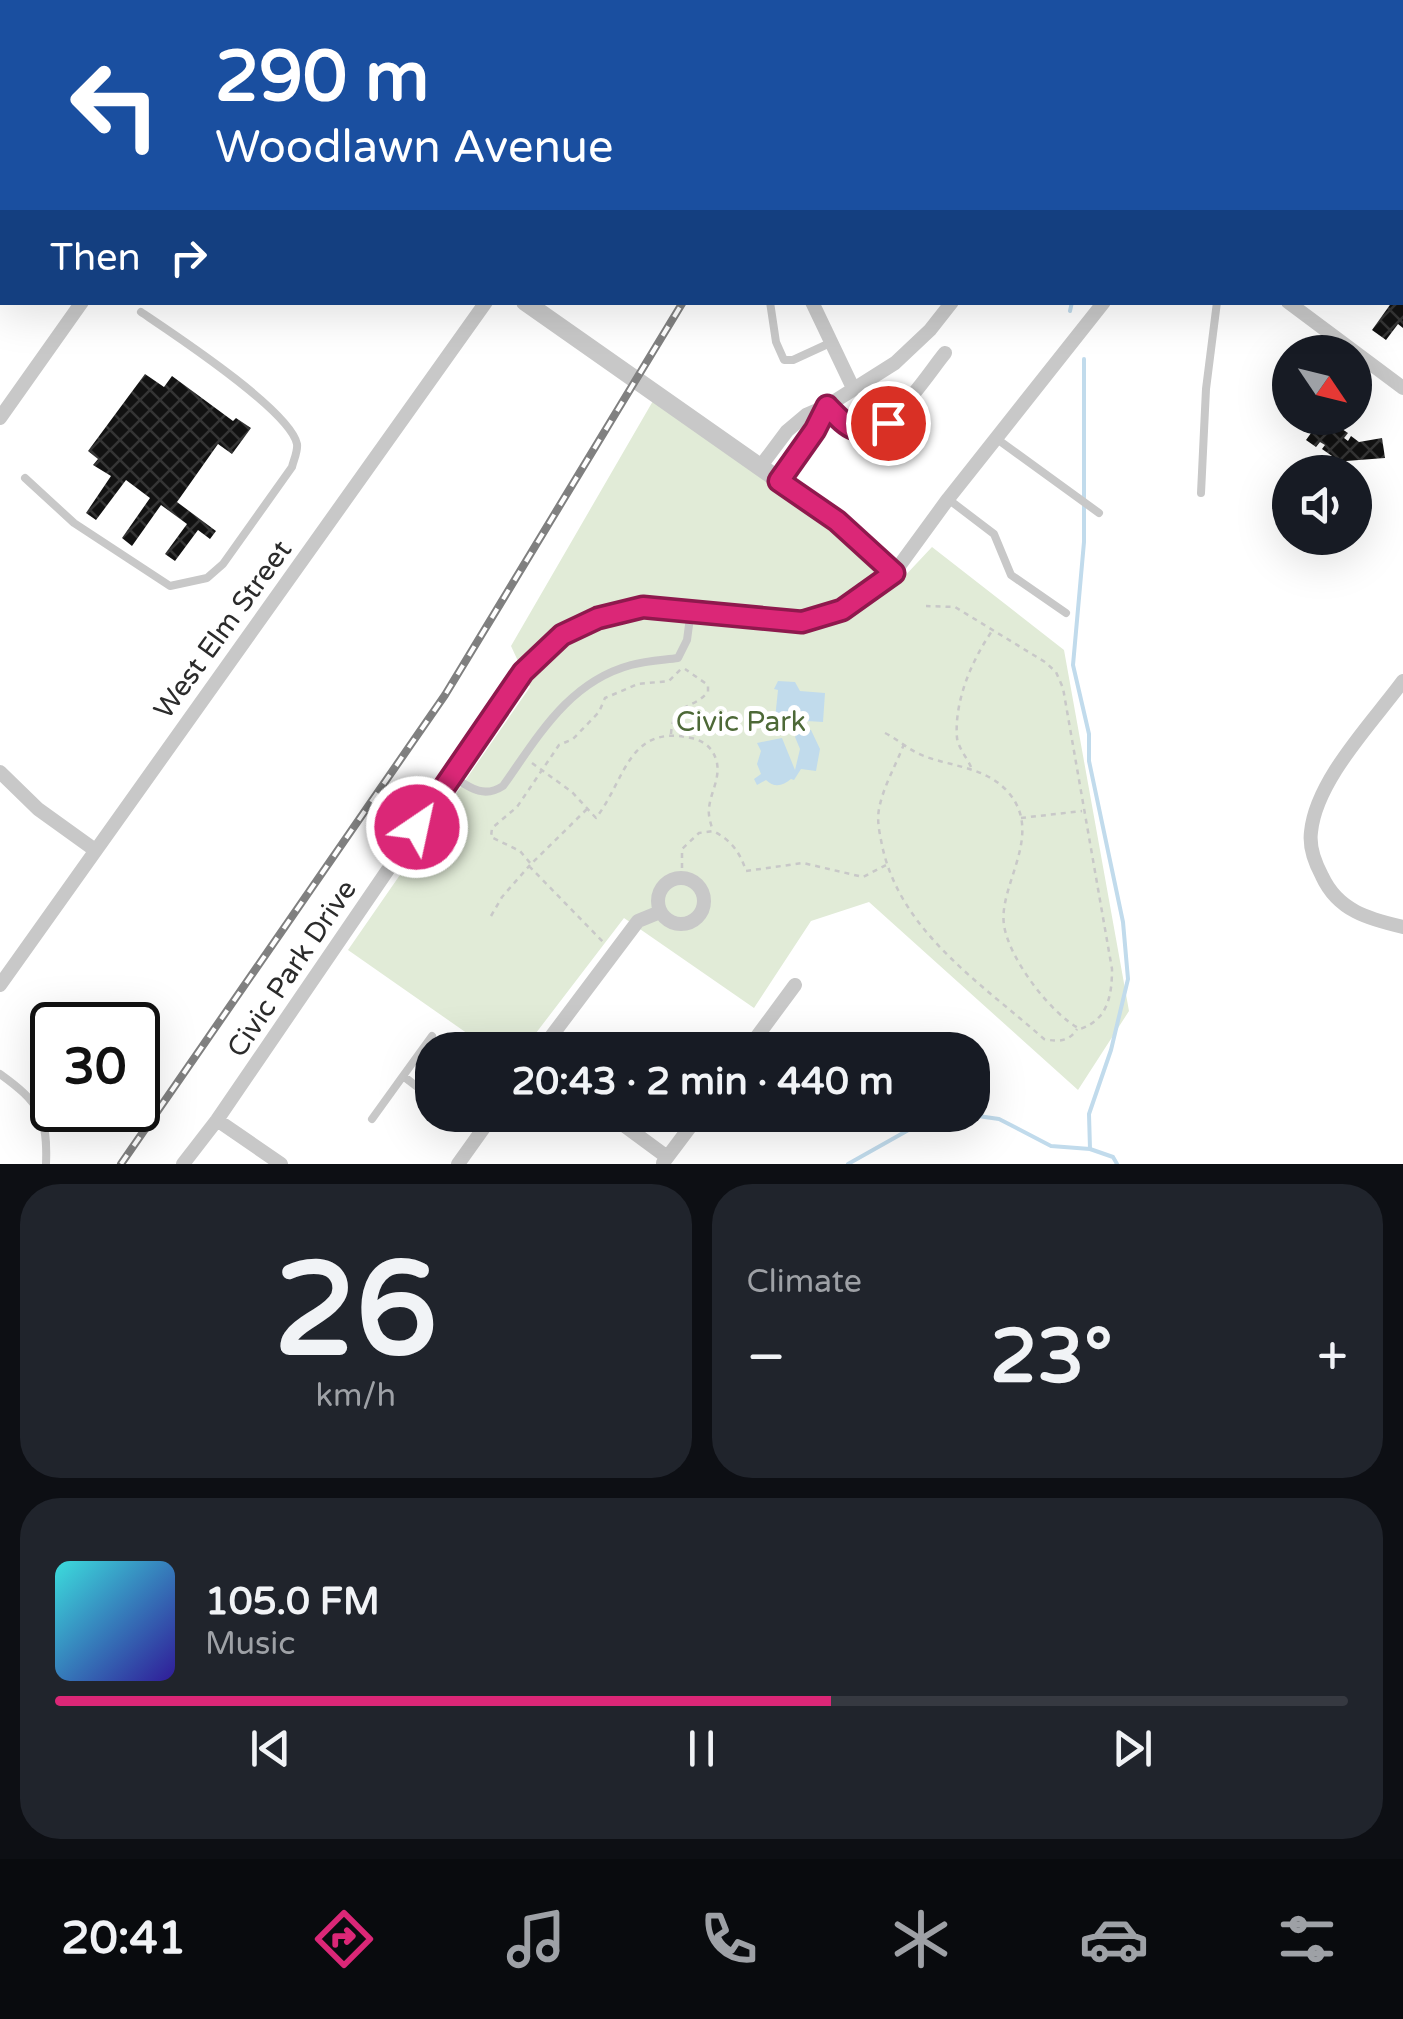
<!DOCTYPE html>
<meta charset="utf-8">
<style>
body{margin:0;font-family:"Varela Round",sans-serif;background:#20242c;color:#f1f3f6;height:100vh;display:flex;flex-direction:column;font-size:38px;white-space:nowrap}
*{box-sizing:border-box;margin:0}
p{font-size:32px;color:#9ea1a6}
.icon{flex:none;width:55px;height:55px;fill:none;stroke:currentColor;stroke-width:2;stroke-linecap:round;stroke-linejoin:round}
.map{position:relative;height:1164px;overflow:hidden}
.sheet{display:flex;flex-direction:column;gap:20px;padding:20px;background:#0d0f14;flex:1}
.sheet>*{flex:none}
.top-card{position:absolute;left:0px;top:0px;width:1405px;height:305px;box-shadow:0 10px 40px #0002;background:#1a4fa0;color:#fff;overflow:hidden}
.needle{width:65px;rotate:125deg}
.fabs{position:absolute;left:1272px;top:335px;display:grid;gap:20px}
.fabs a{display:grid;place-items:center;width:100px;height:100px;border-radius:50%;background:#171b24;box-shadow:0 10px 40px #0002;font-size:50px}
.speed{position:absolute;left:30px;top:1002px;display:flex;gap:20px;font-size:50px;font-weight:700;text-align:center}
.speed>*{display:grid;place-content:center;width:130px;height:130px;border-radius:50%;background:#171b24;box-shadow:0 10px 40px #0002;line-height:1}
.speed .limit{border:5px solid #111;border-radius:15px;background:#fff;color:#111}
.pin{position:absolute;display:grid;place-items:center;width:85px;height:85px;color:#fff;margin:-42px;border:5px solid #fff;border-radius:50%;box-shadow:0 2px 10px #0007}
.me{position:absolute;width:110px;margin:-55px;rotate:34deg;stroke-linejoin:round;filter:drop-shadow(0 0 8px #0008)}
.turn{display:flex;align-items:center;gap:35px;height:210px;padding:0 50px;font-size:45px}
.turn .icon{width:130px;height:130px;stroke-width:2.5}
.turn b{display:block;font-size:70px;line-height:85px}
.then{display:flex;align-items:center;height:95px;padding:0 50px;background:#0003;gap:20px;font-size:38px}
.big{font-size:75px;font-weight:700;line-height:1.1}
.sheet .widget{flex:1;display:flex;flex-direction:column;justify-content:center;gap:15px;min-width:0;padding:0 35px;border-radius:40px;background:#20242c}
.sheet .dial{align-items:center;gap:0}
.dial b{font-size:130px;line-height:1}
.song{display:flex;align-items:center;gap:30px}
.cover{width:120px;height:120px;border-radius:15px;background:linear-gradient(135deg,hsl(180 70% 55%),hsl(250 70% 35%))}
.played{height:10px;border-radius:5px;background:linear-gradient(90deg,#db2777 60%,#363941 60%)}
.keys{display:flex;justify-content:space-around;direction:ltr}
.heat{display:flex;justify-content:space-between;align-items:center;font-size:55px;direction:ltr}
.sheet .tiles{flex:1;display:grid;gap:20px;grid-template-columns:1fr 1fr}
.widget:last-child{grid-column:span 2}
.trip{position:absolute;left:415px;top:1032px;width:575px;height:100px;border-radius:40px;background:#171b24;box-shadow:0 10px 40px #0002;font-weight:700;line-height:100px;text-align:center}
.tabs{display:flex;height:160px;justify-content:space-around;align-items:center;background:#090b0e;color:#9ea1a6}
.tabs .icon{width:70px;height:70px}
.tabs .current{color:#db2777}
.tabs b{font-size:45px;color:#f1f3f6}
.map>svg:first-child{display:block}
.park{fill:#e1ebd7}
.water{fill:#c1dbec}
.lines{fill:none;stroke-linecap:round;stroke-linejoin:round}
.stream{stroke:#c1dbec;stroke-width:4}
.building{fill:url(#building-cross-hatch)}
.path{stroke:#c8c8c8;stroke-width:2.5;stroke-dasharray:5 5;stroke-linecap:butt}
.service{stroke:#c8c8c8;stroke-width:8}
.minor{stroke:#c8c8c8;stroke-width:14}
.tertiary{stroke:#c8c8c8;stroke-width:18}
.rail-casing{stroke:#808080;stroke-width:8}
.rail{stroke:#fff;stroke-width:4;stroke-dasharray:11;stroke-linecap:butt}
.route-casing{stroke:#8e194d;stroke-width:25}
.route{stroke:#db2777;stroke-width:18}
.labels{text-anchor:middle;stroke-width:10;stroke-linejoin:round;paint-order:stroke}
.street-label{font-size:28px;fill:#2b2b2b;stroke:#fff}
.park-label{font-size:28px;fill:#4d6937;stroke:#fff}
</style>
<div class="map">
<svg width="1403" height="1164" viewBox="0 0 1403 1164">
<defs>
<pattern id="building-cross-hatch" width="8" height="8" patternUnits="userSpaceOnUse" patternTransform="scale(2.5)"><rect width="8" height="8" fill="#121212"/><path d="M0 0l8 8M0 8l8-8" fill="none" stroke="#353535"/></pattern>
</defs>
<rect width="100%" height="100%" fill="#fff"/>
<!-- park -->
<path class="park" d="M657,394L869,548L901,580L932,547L1064,650L1129,1011L1078,1090L869,902L811,921L754,1008L624,918L523,1050H491L348,950L530,687L511,646Z"/>
<!-- water -->
<path class="water" d="M778,681L795,682L800,691L825,693L823,722L775,719L778,690L774,689Z
M801,727L811,730L820,749L816,771L801,769L794,780L791,779C783,786 774,788 766,780L757,785L754,779L761,774L757,764L761,751L757,743L782,738L795,770L800,749L795,737Z"/>
<g class="lines">
<!-- stream -->
<path class="stream" d="M949,0L952,2
M1189,2L1191,0
M1070,311L1072,302
M1084,359V542L1073,665L1089,734V761L1123,922L1128,979L1111,1050L1089,1114L1090,1149
M971,1115L999,1119L1051,1146L1090,1149L1113,1157L1117,1164
M848,1164L912,1128L957,1115"/>
</g>
<!-- building -->
<path class="building" d="M1392,302H1403V328L1398,324L1386,340L1372,330Z
M145,374L164,387L172,376L233,421L236,418L251,428L232,454L218,444L177,502L216,531L210,539L198,530L175,561L165,554L187,524L161,505L132,546L122,538L150,498L126,480L96,520L86,513L111,476L93,465L98,459L88,451Z
M1322,418H1332L1341,424L1339,427L1348,433L1344,438L1348,441L1351,436L1359,442L1382,438L1385,458L1346,461L1338,472H1334L1325,466L1332,456L1322,449L1325,445L1320,442L1316,447L1306,440Z"/>
<g class="lines">
<!-- path -->
<path class="path" d="M885,733C899,740 910,751 924,756C953,767 986,767 1008,792C1045,834 998,885 1004,925C1009,959 1051,1014 1080,1029C1108,1020 1112,995 1112,969L1063,688L1056,672L1045,662L955,607L926,606
M671,734C673,702 691,711 708,692V685L685,669
M904,744C896,765 883,787 879,809C877,820 879,830 881,840C897,930 980,982 1044,1039C1058,1042 1069,1042 1077,1029
M532,763L572,792L596,818C626,779 628,724 691,738C705,741 714,749 717,763C720,780 710,793 709,809C708,815 711,825 713,831
M971,767C967,758 958,747 957,738C954,701 972,660 992,631
M587,809L531,864L520,851L491,837L492,828L517,807L559,745L573,739L599,712L605,698L638,684L669,681L682,668
M1021,818L1082,811
M529,866L605,944
M682,878V849L699,833L713,831C731,840 740,852 746,871L803,863L863,877L886,865
M491,916L502,897L530,865"/>
<!-- service -->
<path class="service" d="M92,2L93,0
M0,133L2,129
M0,217L2,212
M0,241L2,244
M770,302L776,342L784,360H793L830,343
M997,439L1099,513
M25,478L74,523L170,586L207,578L223,564L292,467C294,459 298,451 297,444C290,410 172,333 141,312
M1201,493L1206,389L1217,302
M948,499L994,534L1011,575L1066,613
M452,776C469,787 483,799 503,786C538,737 568,682 631,665C646,661 663,660 678,658L687,640L691,610
M0,1074C39,1102 48,1116 46,1164
M403,1076L432,1036
M456,1115L480,1133
M372,1119L403,1076L432,1098"/>
<!-- minor -->
<path class="minor" d="M248,0L251,2
M208,2L211,0
M441,2L443,0
M1326,2L1328,0
M1402,83H1403
M1402,111L1403,112
M812,302L853,388
M1288,302L1403,388
M827,406C834,413 842,424 850,428C886,444 925,377 945,353
M0,418L82,302
M760,467L787,431L806,415L827,406L895,363L930,330L952,302
M779,481L815,430L827,406
M1403,681C1373,722 1316,780 1311,832C1309,847 1315,863 1322,876C1338,911 1369,919 1403,927
M0,772L38,809L95,850
M658 901a23 23 0 1 1 46 0a23 23 0 1 1-46 0Z
M0,985L486,302
M541,1050L638,921L660,912
M747,1050L795,985
M610,1115L667,1157
M217,1120L281,1164
M663,1163L699,1115
M183,1164L217,1120L523,672L563,635L598,618L643,607L802,622L842,610L894,573L948,499L1104,302
M458,1164L493,1115"/>
<!-- tertiary -->
<path class="tertiary" d="M0,157H2
M525,302L837,521L894,573"/>
<defs>
<path id="rail" d="M860,2L861,0
M121,1164L445,695L683,302"/>
</defs>
<!-- rail casing -->
<use href="#rail" class="rail-casing"/>
<!-- rail -->
<use href="#rail" class="rail"/>
</g>
<g class="lines">
<defs>
<path id="route" d="M417,827L523,672L562,635L598,618L643,607L802,622L842,610L894,573L837,521L779,481L815,430L827,406C850,430 856,437 888,423"/>
</defs>
<!-- route casing -->
<use href="#route" class="route-casing"/>
<!-- route -->
<use href="#route" class="route"/>
</g>
<g class="labels">
<!-- street labels -->
<g class="street-label">
<text transform="translate(222 629) rotate(-54)" y="10">West Elm Street</text>
<text transform="translate(291 968) rotate(-56)" y="10">Civic Park Drive</text>
</g>
<!-- park labels -->
<g class="park-label">
<text x="741" y="731">Civic Park</text>
</g>
</g>
</svg>
<div class="fabs">
<a><svg class="needle" viewBox="-14 -14 28 28"><path d="M0-13l5 13h-10z" fill="#e53935"/><path d="M0 13l5-13h-10z" fill="#9ea1a6"/></svg></a>
<a><svg class="icon" aria-label="sound" viewBox="0 0 24 24"><path d="M4 9h4l5-4v14l-5-4H4zM17 9q2 3 0 6"/></svg></a>
</div>
<div class="speed"><div class="limit">30</div></div>
<div class="pin" style="left:888px;top:423px;background:#d93025"><svg class="icon" aria-label="arrive" viewBox="0 0 24 24"><path d="M6 21V4h12l-3 4 3 4H6"/></svg></div>
<svg class="me" style="left:417px;top:827px" viewBox="-20 -20 40 40"><circle r="17" fill="#db2777" stroke="#fff" stroke-width="3"/><path d="M0-11L8 9 0 5-8 9z" fill="#fff"/></svg>
<div class="trip">20:43 · 2 min · 440 m</div>
<div class="top-card">
<div class="turn"><svg class="icon" aria-label="left" viewBox="0 0 24 24"><path d="M17 20v-9H6M10 6l-5 5 5 5"/></svg><div><b>290 m</b>Woodlawn Avenue</div></div>
<div class="then">Then<svg class="icon" aria-label="right" viewBox="0 0 24 24"><path d="M7 20v-9h11M14 6l5 5-5 5"/></svg></div>
</div>
</div>
<section class="sheet">
<div class="tiles">
<div class="widget dial"><b>26</b><p>km/h</p></div>
<div class="widget"><p>Climate</p>
<div class="heat"><a>−</a><b class="big">23°</b><a>+</a></div>
</div>
<div class="widget">
<div class="song"><i class="cover"></i><div><b>105.0 FM</b><p>Music</p></div></div>
<div class="played"></div>
<div class="keys"><svg class="icon" aria-label="previous" viewBox="0 0 24 24"><path d="M18 5L8 12l10 7zM5 5v14"/></svg><svg class="icon" aria-label="pause" viewBox="0 0 24 24"><path d="M8 5v14M16 5v14"/></svg><svg class="icon" aria-label="next" viewBox="0 0 24 24"><path d="M6 5l10 7-10 7zM19 5v14"/></svg></div>
</div>
</div>
</section>
<nav class="tabs">
<b>20:41</b>
<svg class="icon current" aria-label="directions" viewBox="0 0 24 24"><path d="M12 3l9 9-9 9-9-9zM9 14v-3h6M13 9l2 2-2 2"/></svg>
<svg class="icon" aria-label="music" viewBox="0 0 24 24"><path d="M9 18V5l10-2v13"/><circle cx="6" cy="18" r="3"/><circle cx="16" cy="16" r="3"/></svg>
<svg class="icon" aria-label="phone" viewBox="0 0 24 24"><path d="M5 4h4l2 5-3 2q2 4 5 5l2-3 5 2v4C11 20 4 13 5 4z"/></svg>
<svg class="icon" aria-label="climate" viewBox="0 0 24 24"><path d="M12 3v18M4 7l16 10M4 17L20 7"/></svg>
<svg class="icon" aria-label="car" viewBox="0 0 24 24"><path d="M5 17H2v-5l4-1 3-4h7l3 4 3 1v5h-3M9 17h6M6 11h13"/><circle cx="7" cy="17" r="2"/><circle cx="17" cy="17" r="2"/></svg>
<svg class="icon" aria-label="filters" viewBox="0 0 24 24"><path d="M4 7h16M4 17h16"/><circle cx="9" cy="7" r="2"/><circle cx="15" cy="17" r="2"/></svg>
</nav>
